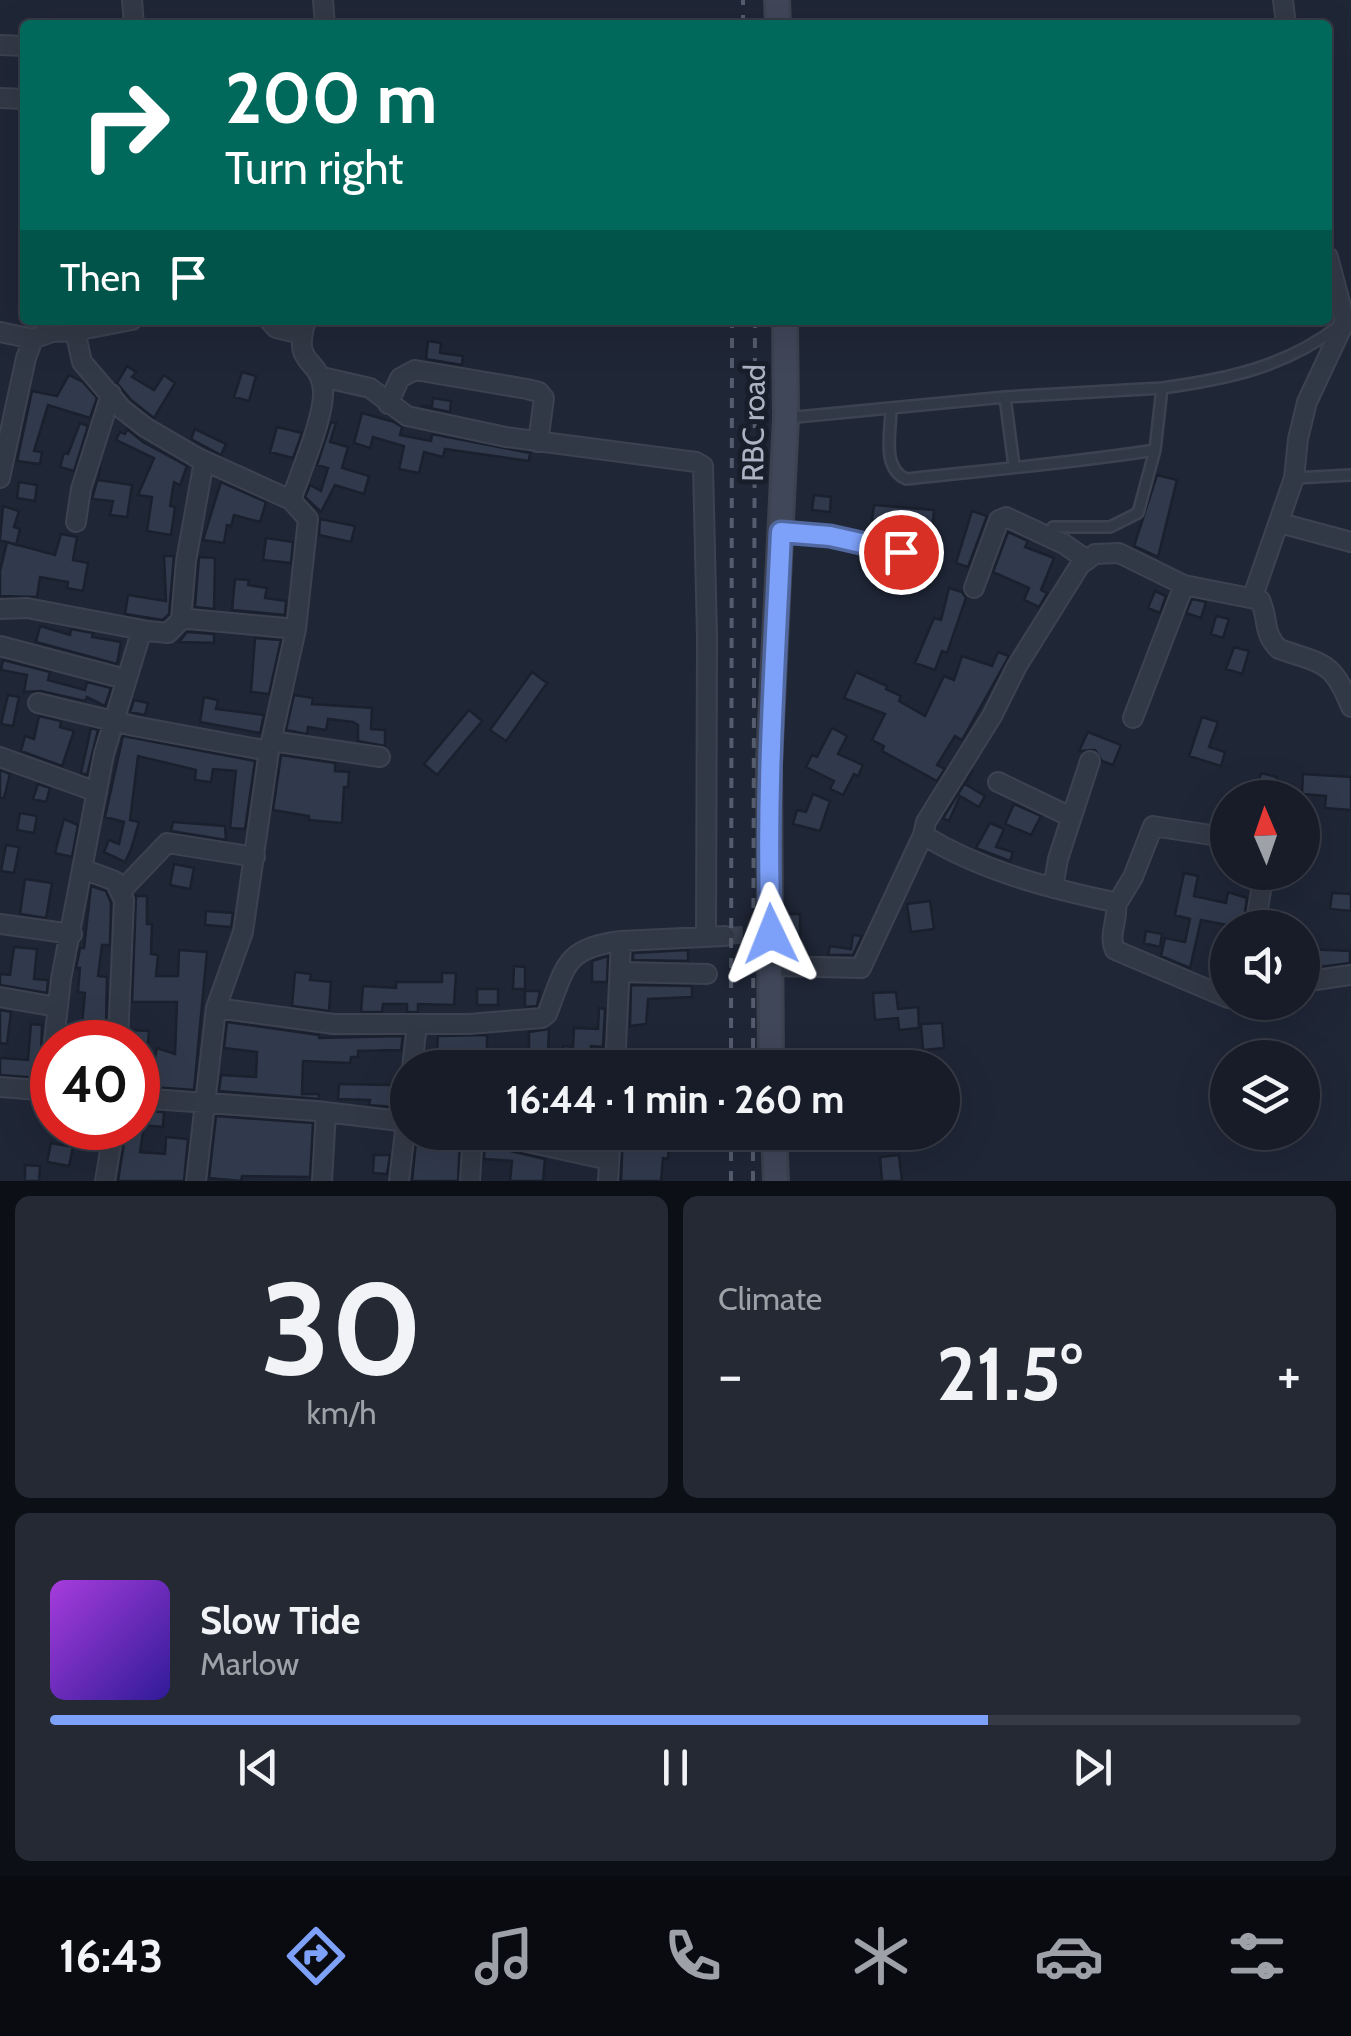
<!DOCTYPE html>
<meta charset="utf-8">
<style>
body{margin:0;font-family:Cabin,sans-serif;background:#242934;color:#f1f3f6;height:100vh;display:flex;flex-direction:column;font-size:38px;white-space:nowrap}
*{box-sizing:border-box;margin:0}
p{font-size:32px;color:#9ea1a8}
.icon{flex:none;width:55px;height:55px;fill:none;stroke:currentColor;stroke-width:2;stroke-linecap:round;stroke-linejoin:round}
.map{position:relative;height:1181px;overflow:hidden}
.details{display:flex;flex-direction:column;gap:15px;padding:15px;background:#0d0f16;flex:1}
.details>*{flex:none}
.top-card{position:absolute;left:20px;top:20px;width:1312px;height:305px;border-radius:10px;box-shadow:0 10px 40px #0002,0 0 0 2px #363a45;background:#00695c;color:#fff;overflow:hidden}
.needle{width:65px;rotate:358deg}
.buttons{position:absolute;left:1210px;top:780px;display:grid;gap:20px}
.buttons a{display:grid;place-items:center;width:110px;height:110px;border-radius:50%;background:#171c28;box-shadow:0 10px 40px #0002,0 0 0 2px #363a45;font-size:50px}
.speed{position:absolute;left:30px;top:1020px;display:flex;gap:20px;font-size:50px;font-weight:700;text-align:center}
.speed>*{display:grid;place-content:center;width:130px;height:130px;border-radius:50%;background:#171c28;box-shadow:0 10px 40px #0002,0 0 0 2px #363a45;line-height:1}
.speed .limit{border:15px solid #d22;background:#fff;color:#111}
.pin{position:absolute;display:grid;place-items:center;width:85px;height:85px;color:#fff;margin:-42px;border:5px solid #fff;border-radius:50%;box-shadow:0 2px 10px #0007}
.me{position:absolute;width:110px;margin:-55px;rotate:358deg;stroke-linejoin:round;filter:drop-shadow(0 0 8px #0008)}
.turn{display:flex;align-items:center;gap:35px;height:210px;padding:0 40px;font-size:45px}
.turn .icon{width:130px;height:130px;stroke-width:2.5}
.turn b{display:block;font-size:70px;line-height:85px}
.then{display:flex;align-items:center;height:95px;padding:0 40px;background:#0003;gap:20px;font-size:38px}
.big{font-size:75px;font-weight:700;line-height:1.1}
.details .card{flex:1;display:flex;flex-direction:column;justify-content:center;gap:15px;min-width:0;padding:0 35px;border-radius:15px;background:#242934}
.details .dial{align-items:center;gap:0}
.dial b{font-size:130px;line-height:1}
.song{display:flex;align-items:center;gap:30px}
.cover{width:120px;height:120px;border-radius:15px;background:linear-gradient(135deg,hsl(280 70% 55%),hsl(250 70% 35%))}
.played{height:10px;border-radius:5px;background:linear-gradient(90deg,#7da0f8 75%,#363a45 75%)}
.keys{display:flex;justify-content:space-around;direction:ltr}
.heat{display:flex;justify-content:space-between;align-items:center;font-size:55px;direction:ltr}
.details .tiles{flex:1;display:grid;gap:15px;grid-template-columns:1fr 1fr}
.card:last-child{grid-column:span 2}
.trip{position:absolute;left:390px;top:1050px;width:570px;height:100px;border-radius:50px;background:#171c28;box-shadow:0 10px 40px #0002,0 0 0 2px #363a45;font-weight:700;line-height:100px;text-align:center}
.tabs{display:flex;height:160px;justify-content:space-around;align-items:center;background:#090b10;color:#9ea1a8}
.tabs .icon{width:70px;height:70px}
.tabs .on{color:#7da0f8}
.tabs b{font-size:45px;color:#f1f3f6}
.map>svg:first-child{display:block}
.building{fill:#313a4d;stroke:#1a202d;stroke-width:2.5}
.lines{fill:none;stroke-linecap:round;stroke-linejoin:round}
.street-tunnel{stroke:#3b4252;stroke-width:18;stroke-dasharray:18 9;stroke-linecap:butt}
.lane-casing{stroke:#3c4250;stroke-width:14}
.street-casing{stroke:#3c4250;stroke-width:22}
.secondary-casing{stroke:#3c4250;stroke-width:28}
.lane{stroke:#323946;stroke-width:9}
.street{stroke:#323946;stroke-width:18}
.secondary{stroke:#404759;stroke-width:22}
.rail{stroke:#545c6d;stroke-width:4;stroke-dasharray:10 10;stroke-linecap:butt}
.route-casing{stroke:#5168a1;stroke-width:25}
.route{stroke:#7da0f8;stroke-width:18}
.labels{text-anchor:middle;stroke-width:10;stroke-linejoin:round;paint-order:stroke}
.street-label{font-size:30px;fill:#acb3c3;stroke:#181e2a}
</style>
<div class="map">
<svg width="1351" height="1181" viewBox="0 0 1351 1181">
<rect width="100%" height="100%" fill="#1f2636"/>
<!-- building -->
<path class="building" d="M428,341L441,343L440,353L463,356L462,365L426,359Z
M127,366L136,372L132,377L154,390L164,375L175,383L154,418L131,400L117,383Z
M242,372L256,376L249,401L234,397Z
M69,375L83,382L97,398L90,418L48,405L34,451L42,452L40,464L17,461L32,391L57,396Z
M433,398L451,401L450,412L420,406H432Z
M362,413L394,422L402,427L400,435L431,441L432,434L530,453L529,461L445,449L443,457L424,452L419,473L399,469L404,446L373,437L370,448L354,443Z
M331,422L336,423L330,442L348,447L342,468L369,476L364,494L335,485L321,512L305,497L310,485L321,491L328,468L317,465Z
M80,423L88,426L74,471L60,467L64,453L68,454Z
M277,427L302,433L293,458L270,452Z
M127,429L143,442L187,466L180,485L174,482L170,506L175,507L171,535L147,531L152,497L138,495L154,458L116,440L120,432L125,434Z
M195,429L226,444L221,455L191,439Z
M101,467L98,480L132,485L127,517L110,515L113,501L92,499Z
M1157,475L1177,480L1158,557L1134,546Z
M19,482L37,485L35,501L17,498Z
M221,482L266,502L260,522L234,515L231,526L227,525L224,543L203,540Z
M814,495L831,497L830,512L812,510Z
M874,505L934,510L932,533L871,528Z
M3,506L19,511L14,527L20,529L16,545L0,540Z
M972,511L987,516L968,567L956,563Z
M320,519L355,526L351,542L319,535Z
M1008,532L1028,541L1025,547L1054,558L1041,590L1047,593L1039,607L1024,600L1029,588L993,572Z
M61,534L77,537L73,560L88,563L83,591L67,588L68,582L40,577L37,597L0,596V571L7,542L55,555Z
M266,538L293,542L291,563L263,560Z
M164,556H174L169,614L163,620L125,614L128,595L166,601Z
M199,557L215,558L214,609L195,607Z
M882,560L897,563L889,590L874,585Z
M235,579L249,580L248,585L267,588L265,598L286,601L285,615L232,610Z
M949,588L962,592L966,598L947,653L942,651L935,670L915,663L934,618L941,620Z
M1155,591L1166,596L1160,613L1148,608Z
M1192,599L1206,602L1201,618L1186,613Z
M1216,616L1229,619L1223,638L1211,634Z
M40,626L70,635L71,629L93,633L92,637L121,642L117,664L36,642Z
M187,632L214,634V643L179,642Z
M255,638L281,640L269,694L251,692Z
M1234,647L1249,651L1242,674L1226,669Z
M998,652L1009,656L962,740L955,736L937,765L945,769L937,781L882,751L884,746L872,740L885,714L844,698L856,672L887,686L886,689L901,696L899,701L925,716L944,676L954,680L962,656L992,666Z
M3,660L50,672L48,680L85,690L87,682L111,688L105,706L87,697L85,701L41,691L24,692L27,675L1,670Z
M532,672L547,683L506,741L490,730Z
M8,695L19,697L13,726L1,724Z
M294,695L313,698L312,704L372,708L371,729L385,730V746L358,741V725L353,722L328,719L326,730L308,727L307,734L286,730Z
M204,697L218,700L216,709L264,715L260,733L200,722Z
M134,700L148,703L145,715L130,712Z
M469,710L482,721L437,775L424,764Z
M39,716L61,721L60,727L74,731L62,766L21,751L25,736L34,739Z
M1202,717L1218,722L1209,747L1225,752L1221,766L1189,756Z
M91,728L98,730L87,775L81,773Z
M832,728L847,736L838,754L863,765L858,776L854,774L843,795L830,789L834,781L806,767L812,755L817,757Z
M1088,732L1121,745L1113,765L1102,761L1095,750L1079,751Z
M123,736L255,761L245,829L230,828L236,771L213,769L211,782L195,780L196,770L138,756L130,820L139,822L131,849L125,862L104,852L109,840L119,844L124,822L105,817Z
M281,755L335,763V771L349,772L348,787H344L342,823L309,820V816L273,810Z
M0,770L10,774L4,798H0Z
M973,770L965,784L985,796L979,807L960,796L949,821L943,818Z
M1261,773L1277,777L1272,795L1268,798H1255Z
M1303,774L1351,777V810L1325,808L1326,796L1302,794Z
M38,784L50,788L46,802L33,799Z
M813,794L830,801L820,831L793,824L797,810L806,812Z
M1014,804L1041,816L1031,835L1005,824Z
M20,813L37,816L34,833L17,830Z
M64,819L78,825L72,857L55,853Z
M173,822L225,826L226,840L171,831Z
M990,823L1004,829L996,847L1013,852L1010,861L976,848Z
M6,845L19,847L14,873L1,871Z
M174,864L194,868L190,889L170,885Z
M1184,873L1198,876L1194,896L1226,903L1228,892L1247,898L1243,928L1201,920L1190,968L1161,956L1165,938L1185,942L1190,919L1175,915Z
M25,879L52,883L46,918L20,914Z
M91,886L106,891L111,903L110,945H102L98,976L107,977L106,1027L82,1024L85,993L78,992L80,968H76L80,948H84Z
M1332,893L1351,894V911L1330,909Z
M136,896H147V924H152L151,954L158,955L156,976H178L179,950L207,952L194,1090L138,1086V1066H153L157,1048L175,1054L177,1002H132Z
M930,901L934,929L911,932L907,904Z
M206,911L233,913L231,927L205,925Z
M786,914H800V953L787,954Z
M1146,931L1162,934L1160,947L1144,943Z
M853,935L862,936L853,955H828L830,946L851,949Z
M14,947L37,949L34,979L48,980L47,993L0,985V974L10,975Z
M1306,949L1350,951V963L1305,969Z
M688,950V961L633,960V953Z
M608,956L607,982H592V961Z
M514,966L525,967V989H513Z
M295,972L311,974L310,980L331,982L329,1011L292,1006Z
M442,973H456L454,1005L418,1004V1012H407V1004H383L382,1012H361L363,986L396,988V982H442Z
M631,985L692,986V997L648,999L646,1024L630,1026Z
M477,989H498V1005H477Z
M525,991H540L537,1006L525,1007Z
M896,992L898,1009L918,1007L919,1028L899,1030L898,1018L875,1020L873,993Z
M599,1008L605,1009L603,1047L591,1046L589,1065L562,1063L563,1046L573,1047L574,1028L598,1029Z
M0,1010L11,1012L7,1044L0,1043Z
M227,1022L319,1035V1038L403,1036L401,1050L358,1051V1057H351L350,1063L303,1061L302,1094H319V1099L219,1091L221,1075L256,1077L257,1052L224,1048Z
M942,1023L944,1048L923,1050L921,1024Z
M31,1024L42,1025L40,1078L0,1075V1058L28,1060Z
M549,1029L548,1051L529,1050V1032Z
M131,1030L149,1031L148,1043L131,1042Z
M487,1035V1063L475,1062V1052L437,1051L438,1036Z
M508,1050L523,1051V1063L507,1062Z
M628,1054L672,1056V1068H628Z
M339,1084L393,1085L392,1107L369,1105L370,1100L338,1099Z
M144,1111L164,1112L163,1127L142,1125Z
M216,1116L313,1123L310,1177L242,1176L241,1181L209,1178Z
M126,1130L143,1132L140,1152L165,1154L166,1137L188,1139L184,1181H118Z
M417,1132L460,1138L458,1181H412Z
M580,1132H598V1145L579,1141Z
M623,1132H669L668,1159L663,1158L661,1181H621Z
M51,1143L73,1147L69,1166L47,1162Z
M485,1145L545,1159L543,1181H510L512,1161L484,1159Z
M374,1155H390L387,1174L373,1173Z
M899,1155L902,1181H882L880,1157Z
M25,1165L40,1166L39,1181H25Z"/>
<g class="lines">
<!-- street-tunnel -->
<path class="street-tunnel" d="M725,936L757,934"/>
<defs>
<path id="lane" d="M1005,397L1014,466
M891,409C891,433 881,467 906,479C989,470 1072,463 1155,450
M786,418L1005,397L1162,388
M1294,478L1351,475
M1053,527H1110L1138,513L1155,450L1162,388C1228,379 1285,367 1339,326"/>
<path id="street" d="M132,0L134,25
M323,0L325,25
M1283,0L1286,25
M0,45L25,46
M0,98L25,99
M269,320L276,328L302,334
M75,331L132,320
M0,332L33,339
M322,377L370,388L407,416L506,437L696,462L703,466L707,637L706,937
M388,404L400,378L415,370L527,389L539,392L544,398L538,442
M0,478L26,358L33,339L52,332L75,331L82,362L122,409L145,427L198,458L291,500L308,519L296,629L269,751L243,932L216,1008L196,1181
M291,500C300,474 324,417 323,392C321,355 291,369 306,320
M76,522L81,489L111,394
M1280,523L1351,542
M781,531L830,536L901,551
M974,588L999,520L1006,517L1064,544L1087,560
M1253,596L1294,478L1298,439L1307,402L1345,321L1328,257
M0,609L27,608L148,631
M181,620L186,561L204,461
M0,646L125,679
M38,703L134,726L269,751
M1133,718L1184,585
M272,741L380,757
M0,757L97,792
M998,782L1071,817
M83,869L115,881L124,900L118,1042
M1053,888L1058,859L1090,761
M122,890L167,843L255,857
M1116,905L1133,877L1153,826L1211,835L1228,830
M0,924L72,934
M1255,928L1264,872
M772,966L861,968L923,835
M620,972L707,974
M1302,982L1351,975
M0,997L57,1007
M1228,998L1115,950C1108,935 1118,921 1116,905L1109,901C1044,887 980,870 923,835L926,822L992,716L1017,666L1080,565L1095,554L1119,553L1184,585L1260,600C1269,618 1262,633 1279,649C1323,664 1333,661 1351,707
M216,1008L334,1024H469L542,1018L547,1014C566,966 564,948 621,941
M54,1042L61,979L104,754L140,636L148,631L168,633L181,620L189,619L296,629
M52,1068V1091
M412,1068L417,1024
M615,1068L621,941L725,936
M0,1087L51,1091
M138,1098L317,1111L408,1122
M482,1132L609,1160
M105,1181L114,1128
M322,1181L326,1112
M399,1181L407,1114
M470,1181L473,1132
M608,1181L611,1132"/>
<path id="secondary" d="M777,0L778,25
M771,1068L769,763L786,418L785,320
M774,1132L776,1181"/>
</defs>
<!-- lane casing -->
<use href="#lane" class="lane-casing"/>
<!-- street casing -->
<use href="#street" class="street-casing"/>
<!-- secondary casing -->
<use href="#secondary" class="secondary-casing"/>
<!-- lane -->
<use href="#lane" class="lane"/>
<!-- street -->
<use href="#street" class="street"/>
<!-- secondary -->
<use href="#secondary" class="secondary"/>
<!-- rail -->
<path class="rail" d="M743,25V0
M731,1068L732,320
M753,1068L755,320
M731,1181V1132
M753,1181V1132"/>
</g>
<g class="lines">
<defs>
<path id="route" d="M771,934C765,799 775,666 781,532L830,536L901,552"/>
</defs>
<!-- route casing -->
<use href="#route" class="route-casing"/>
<!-- route -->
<use href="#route" class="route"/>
</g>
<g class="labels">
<!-- street labels -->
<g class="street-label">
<text transform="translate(754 423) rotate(-89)" y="10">RBC road</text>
</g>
</g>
</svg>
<div class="buttons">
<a><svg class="needle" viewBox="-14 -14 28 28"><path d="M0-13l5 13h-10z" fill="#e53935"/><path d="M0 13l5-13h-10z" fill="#9ea1a8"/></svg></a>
<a><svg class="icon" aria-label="sound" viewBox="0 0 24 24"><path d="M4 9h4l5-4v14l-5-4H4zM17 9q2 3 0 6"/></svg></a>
<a><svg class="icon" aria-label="layers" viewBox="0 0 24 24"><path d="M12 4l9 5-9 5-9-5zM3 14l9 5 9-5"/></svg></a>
</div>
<div class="speed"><div class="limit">40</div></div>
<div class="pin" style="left:901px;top:552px;background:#d93025"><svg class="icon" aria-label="arrive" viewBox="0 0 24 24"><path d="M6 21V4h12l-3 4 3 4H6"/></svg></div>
<svg class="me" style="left:771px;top:934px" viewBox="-20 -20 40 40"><path d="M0-17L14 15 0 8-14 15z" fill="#7da0f8" stroke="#fff" stroke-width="4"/></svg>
<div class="trip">16:44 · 1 min · 260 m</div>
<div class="top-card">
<div class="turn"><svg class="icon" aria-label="right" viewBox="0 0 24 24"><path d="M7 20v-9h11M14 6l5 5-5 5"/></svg><div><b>200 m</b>Turn right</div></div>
<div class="then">Then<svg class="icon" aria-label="arrive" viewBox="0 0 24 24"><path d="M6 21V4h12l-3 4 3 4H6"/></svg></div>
</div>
</div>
<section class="details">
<div class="tiles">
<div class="card dial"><b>30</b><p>km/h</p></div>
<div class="card"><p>Climate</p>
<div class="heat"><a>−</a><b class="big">21.5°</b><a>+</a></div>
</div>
<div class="card">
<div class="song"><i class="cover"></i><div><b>Slow Tide</b><p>Marlow</p></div></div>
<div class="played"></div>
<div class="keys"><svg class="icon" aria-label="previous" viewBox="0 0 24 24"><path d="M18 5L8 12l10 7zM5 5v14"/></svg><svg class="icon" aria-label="pause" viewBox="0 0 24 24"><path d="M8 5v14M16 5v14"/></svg><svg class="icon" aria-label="next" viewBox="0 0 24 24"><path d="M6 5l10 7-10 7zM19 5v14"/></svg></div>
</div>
</div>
</section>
<nav class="tabs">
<b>16:43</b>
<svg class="icon on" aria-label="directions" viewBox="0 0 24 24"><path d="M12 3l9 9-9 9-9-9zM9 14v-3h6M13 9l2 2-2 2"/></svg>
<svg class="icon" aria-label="music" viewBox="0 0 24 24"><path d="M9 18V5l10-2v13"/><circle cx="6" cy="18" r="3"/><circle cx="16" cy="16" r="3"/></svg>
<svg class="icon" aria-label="phone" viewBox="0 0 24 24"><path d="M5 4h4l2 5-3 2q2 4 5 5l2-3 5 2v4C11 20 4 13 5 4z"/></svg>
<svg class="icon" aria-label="climate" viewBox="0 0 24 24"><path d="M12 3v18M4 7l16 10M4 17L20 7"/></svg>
<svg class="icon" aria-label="car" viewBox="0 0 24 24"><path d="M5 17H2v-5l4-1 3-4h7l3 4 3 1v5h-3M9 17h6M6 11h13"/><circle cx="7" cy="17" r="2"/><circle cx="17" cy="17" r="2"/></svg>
<svg class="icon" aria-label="filters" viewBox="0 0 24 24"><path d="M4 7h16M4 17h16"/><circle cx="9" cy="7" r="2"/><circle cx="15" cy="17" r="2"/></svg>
</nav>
